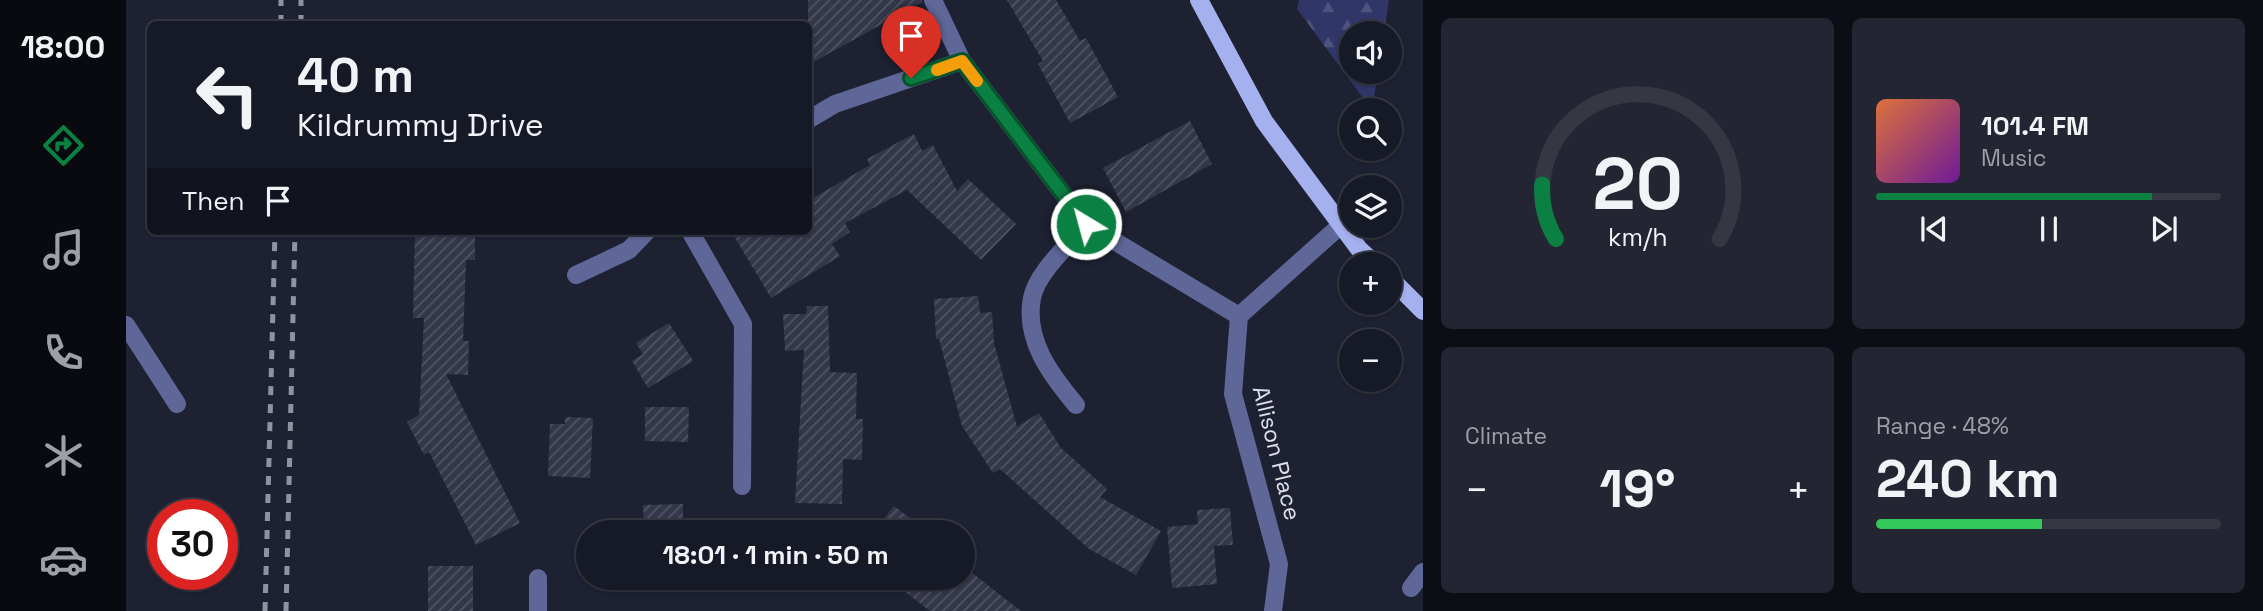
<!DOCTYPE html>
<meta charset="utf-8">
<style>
body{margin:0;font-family:"Space Grotesk",sans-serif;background:#232632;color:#f1f3f6;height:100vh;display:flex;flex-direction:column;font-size:26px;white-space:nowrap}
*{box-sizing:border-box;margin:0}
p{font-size:23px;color:#9ea0a7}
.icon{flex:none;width:38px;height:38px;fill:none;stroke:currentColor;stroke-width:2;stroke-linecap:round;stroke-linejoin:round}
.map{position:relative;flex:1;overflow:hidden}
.side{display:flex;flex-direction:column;gap:18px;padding:18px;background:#0c0e15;width:840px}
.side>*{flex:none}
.top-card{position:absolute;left:21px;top:21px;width:665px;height:214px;border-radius:10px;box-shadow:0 2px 5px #0004,0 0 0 2px #353843;background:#161926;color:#f1f3f6;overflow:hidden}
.buttons{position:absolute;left:1213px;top:21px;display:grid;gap:14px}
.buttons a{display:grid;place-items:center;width:63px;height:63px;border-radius:50%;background:#161926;box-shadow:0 2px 5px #0004,0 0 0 2px #353843;font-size:35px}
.speed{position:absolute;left:21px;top:499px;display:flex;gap:14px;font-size:35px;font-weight:700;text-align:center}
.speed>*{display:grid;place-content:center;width:91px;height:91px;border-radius:50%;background:#161926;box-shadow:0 2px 5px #0004,0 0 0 2px #353843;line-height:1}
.speed .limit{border:10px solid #d22;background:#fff;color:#111}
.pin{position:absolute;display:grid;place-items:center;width:60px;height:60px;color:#fff;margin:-72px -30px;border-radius:50% 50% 50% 0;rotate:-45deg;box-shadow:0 0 7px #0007}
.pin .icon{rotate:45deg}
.me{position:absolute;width:77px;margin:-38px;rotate:323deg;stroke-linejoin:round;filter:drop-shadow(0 0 5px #0008)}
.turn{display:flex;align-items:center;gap:24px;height:147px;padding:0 35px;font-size:32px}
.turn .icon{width:91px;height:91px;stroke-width:2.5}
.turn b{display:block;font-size:49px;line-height:60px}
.then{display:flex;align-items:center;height:66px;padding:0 35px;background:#0003;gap:14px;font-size:26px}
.big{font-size:52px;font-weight:700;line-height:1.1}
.side .card{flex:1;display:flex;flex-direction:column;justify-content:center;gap:10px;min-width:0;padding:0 24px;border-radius:10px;background:#232632}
.side .dial{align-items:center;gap:0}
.dial svg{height:182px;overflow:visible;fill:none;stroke:#353843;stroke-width:7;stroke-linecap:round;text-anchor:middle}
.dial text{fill:#f1f3f6;stroke:none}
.song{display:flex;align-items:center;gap:21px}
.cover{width:84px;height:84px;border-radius:10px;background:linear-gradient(135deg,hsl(20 70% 55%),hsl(280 70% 35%))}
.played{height:7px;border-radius:4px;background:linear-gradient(90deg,#0b8043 80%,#353843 80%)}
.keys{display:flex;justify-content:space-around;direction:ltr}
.heat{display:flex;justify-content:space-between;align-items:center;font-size:38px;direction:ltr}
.charge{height:10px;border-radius:5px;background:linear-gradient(90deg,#34c759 48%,#353843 0)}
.side .tiles{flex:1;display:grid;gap:18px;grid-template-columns:repeat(2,1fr)}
.trip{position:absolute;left:450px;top:520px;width:399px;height:70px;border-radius:35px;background:#161926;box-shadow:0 2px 5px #0004,0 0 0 2px #353843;font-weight:700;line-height:70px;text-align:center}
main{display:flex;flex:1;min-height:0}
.menu{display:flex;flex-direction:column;width:126px;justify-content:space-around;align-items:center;background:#090a0f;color:#9ea0a7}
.menu .icon{width:49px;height:49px}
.menu .active{color:#0b8043}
.menu b{font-size:32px;color:#f1f3f6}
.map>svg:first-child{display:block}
.forest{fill:url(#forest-firs)}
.building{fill:url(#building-hatch)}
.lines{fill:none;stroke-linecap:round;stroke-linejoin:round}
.minor{stroke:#5f6799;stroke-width:18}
.major{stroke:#a5b0ee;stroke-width:18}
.rail{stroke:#8f929f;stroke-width:5;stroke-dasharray:9 9;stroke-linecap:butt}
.route-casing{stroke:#07532c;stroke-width:18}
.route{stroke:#0b8043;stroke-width:12}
.slow{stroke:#f59e0b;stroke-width:12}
.labels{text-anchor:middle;stroke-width:7;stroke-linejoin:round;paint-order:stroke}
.street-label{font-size:23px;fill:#dde0eb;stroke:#1e2132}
</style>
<main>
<nav class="menu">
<b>18:00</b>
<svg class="icon active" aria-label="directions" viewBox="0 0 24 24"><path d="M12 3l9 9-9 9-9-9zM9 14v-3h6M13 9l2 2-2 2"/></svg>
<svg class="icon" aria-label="music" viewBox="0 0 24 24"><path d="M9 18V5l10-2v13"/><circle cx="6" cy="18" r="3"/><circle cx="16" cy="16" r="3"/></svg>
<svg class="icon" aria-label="phone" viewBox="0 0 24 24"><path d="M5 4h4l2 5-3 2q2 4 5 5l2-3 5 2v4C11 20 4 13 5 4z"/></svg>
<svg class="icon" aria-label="climate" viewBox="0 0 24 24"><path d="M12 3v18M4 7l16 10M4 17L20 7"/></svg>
<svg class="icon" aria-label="car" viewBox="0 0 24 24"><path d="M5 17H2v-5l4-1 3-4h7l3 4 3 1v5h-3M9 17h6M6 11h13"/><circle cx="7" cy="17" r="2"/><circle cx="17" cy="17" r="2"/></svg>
</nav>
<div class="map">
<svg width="1297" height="611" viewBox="0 0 1297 611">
<defs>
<pattern id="forest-firs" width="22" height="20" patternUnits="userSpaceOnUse" patternTransform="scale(1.75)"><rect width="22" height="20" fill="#303668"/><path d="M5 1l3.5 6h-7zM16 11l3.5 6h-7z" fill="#4e537e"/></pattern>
<pattern id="building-hatch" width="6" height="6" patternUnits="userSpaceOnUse" patternTransform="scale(1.75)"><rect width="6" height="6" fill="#343749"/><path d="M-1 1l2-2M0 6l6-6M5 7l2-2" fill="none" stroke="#515463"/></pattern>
</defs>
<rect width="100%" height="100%" fill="#1e2132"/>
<!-- forest -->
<path class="forest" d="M1173,0H1263L1258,33H1225V72H1252L1246,110L1171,9Z"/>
<!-- building -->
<path class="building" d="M682,0H796V2L682,65Z
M881,0H930L954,41L960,38L992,97L944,123L912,64L917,61Z
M1064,121L1086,164L1000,212L977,168Z
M788,134L796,151L807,145L831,191L842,179L890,224L855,260L781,190L719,223L724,232L706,244L714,256L645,298L605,231H682V201L744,165L741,159Z
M289,231H349V260H340L337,341H343L342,375L320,374L394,523L350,545L303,452L298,455L281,422L293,415L298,318H287Z
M852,296L854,313L866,312L868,343L891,427L913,413L935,448L981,489L974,497L1035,531L1010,575L963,549L874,469L867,473L836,426L813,339H810L808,299Z
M681,306H702L704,372L731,373L730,419H737L736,460L717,459L716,504L669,503L678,350L659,351L657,314H680Z
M543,323L567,361L522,388L506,361L517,354L510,343Z
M519,407H563L562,442L519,441Z
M439,417L467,418L464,478L422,476L424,424H439Z
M557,504V532H518L517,505Z
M768,506L802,532H748Z
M1104,508L1107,545L1088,546L1091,584L1046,588L1041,527L1072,524L1071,510Z
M836,565L895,611H804L761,578H836Z
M302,566H347V611H302Z"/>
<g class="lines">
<!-- minor -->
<path class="minor" d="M807,0L836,61L960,224L1113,316
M682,120L709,104L836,61
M564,231L617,324L616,486
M450,275L503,250L521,231
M0,325L51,404
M950,405C925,375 898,340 906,298C911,272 943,245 960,224
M1285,588L1297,572
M412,611V578
M1147,611L1153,564L1107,394L1113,316L1215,225"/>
<!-- major -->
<path class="major" d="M1073,0L1138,121L1233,249L1249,264
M1264,278L1297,311"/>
<!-- rail -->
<path class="rail" d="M155,24V0
M175,24V0
M139,611L149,231
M160,611L169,231"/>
</g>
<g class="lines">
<defs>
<path id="route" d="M785,78L836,61L960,224"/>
</defs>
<!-- route casing -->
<use href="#route" class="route-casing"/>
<!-- route -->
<use href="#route" class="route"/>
<!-- slow -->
<path class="slow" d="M811,70L836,61L851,81"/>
</g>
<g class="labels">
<!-- street labels -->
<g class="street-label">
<text transform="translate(1151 453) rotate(76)" y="8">Allison Place</text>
</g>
</g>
</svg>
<div class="buttons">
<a><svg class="icon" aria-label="sound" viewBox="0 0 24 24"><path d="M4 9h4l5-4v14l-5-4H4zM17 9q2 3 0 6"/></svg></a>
<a><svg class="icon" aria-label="search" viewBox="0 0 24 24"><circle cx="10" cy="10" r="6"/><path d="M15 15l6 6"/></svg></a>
<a><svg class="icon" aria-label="layers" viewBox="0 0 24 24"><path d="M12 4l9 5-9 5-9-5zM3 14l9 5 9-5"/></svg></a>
<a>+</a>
<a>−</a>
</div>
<div class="speed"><div class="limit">30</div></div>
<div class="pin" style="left:785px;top:78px;background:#d93025"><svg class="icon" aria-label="arrive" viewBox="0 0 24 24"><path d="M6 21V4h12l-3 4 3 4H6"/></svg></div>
<svg class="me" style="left:960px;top:224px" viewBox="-20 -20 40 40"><circle r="17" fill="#0b8043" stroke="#fff" stroke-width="3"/><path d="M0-11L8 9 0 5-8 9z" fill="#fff"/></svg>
<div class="trip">18:01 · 1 min · 50 m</div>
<div class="top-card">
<div class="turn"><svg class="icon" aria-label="left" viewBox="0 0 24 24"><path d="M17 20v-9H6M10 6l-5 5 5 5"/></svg><div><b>40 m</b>Kildrummy Drive</div></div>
<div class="then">Then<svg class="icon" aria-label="arrive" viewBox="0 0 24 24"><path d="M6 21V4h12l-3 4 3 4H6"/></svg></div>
</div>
</div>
<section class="side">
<div class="tiles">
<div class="card dial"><svg viewBox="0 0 100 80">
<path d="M14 69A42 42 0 1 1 86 69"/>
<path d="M14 69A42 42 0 0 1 8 45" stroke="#0b8043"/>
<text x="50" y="56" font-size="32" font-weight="700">20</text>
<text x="50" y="72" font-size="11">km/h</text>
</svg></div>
<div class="card">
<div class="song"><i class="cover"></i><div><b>101.4 FM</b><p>Music</p></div></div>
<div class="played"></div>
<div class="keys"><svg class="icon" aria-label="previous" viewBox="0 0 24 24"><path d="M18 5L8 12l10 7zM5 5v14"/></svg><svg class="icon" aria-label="pause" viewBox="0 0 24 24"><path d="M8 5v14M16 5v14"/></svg><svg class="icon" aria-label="next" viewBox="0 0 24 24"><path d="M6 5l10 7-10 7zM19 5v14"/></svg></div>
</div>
<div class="card"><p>Climate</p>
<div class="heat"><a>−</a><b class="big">19°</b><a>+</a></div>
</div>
<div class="card"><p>Range · 48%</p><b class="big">240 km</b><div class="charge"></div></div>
</div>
</section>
</main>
